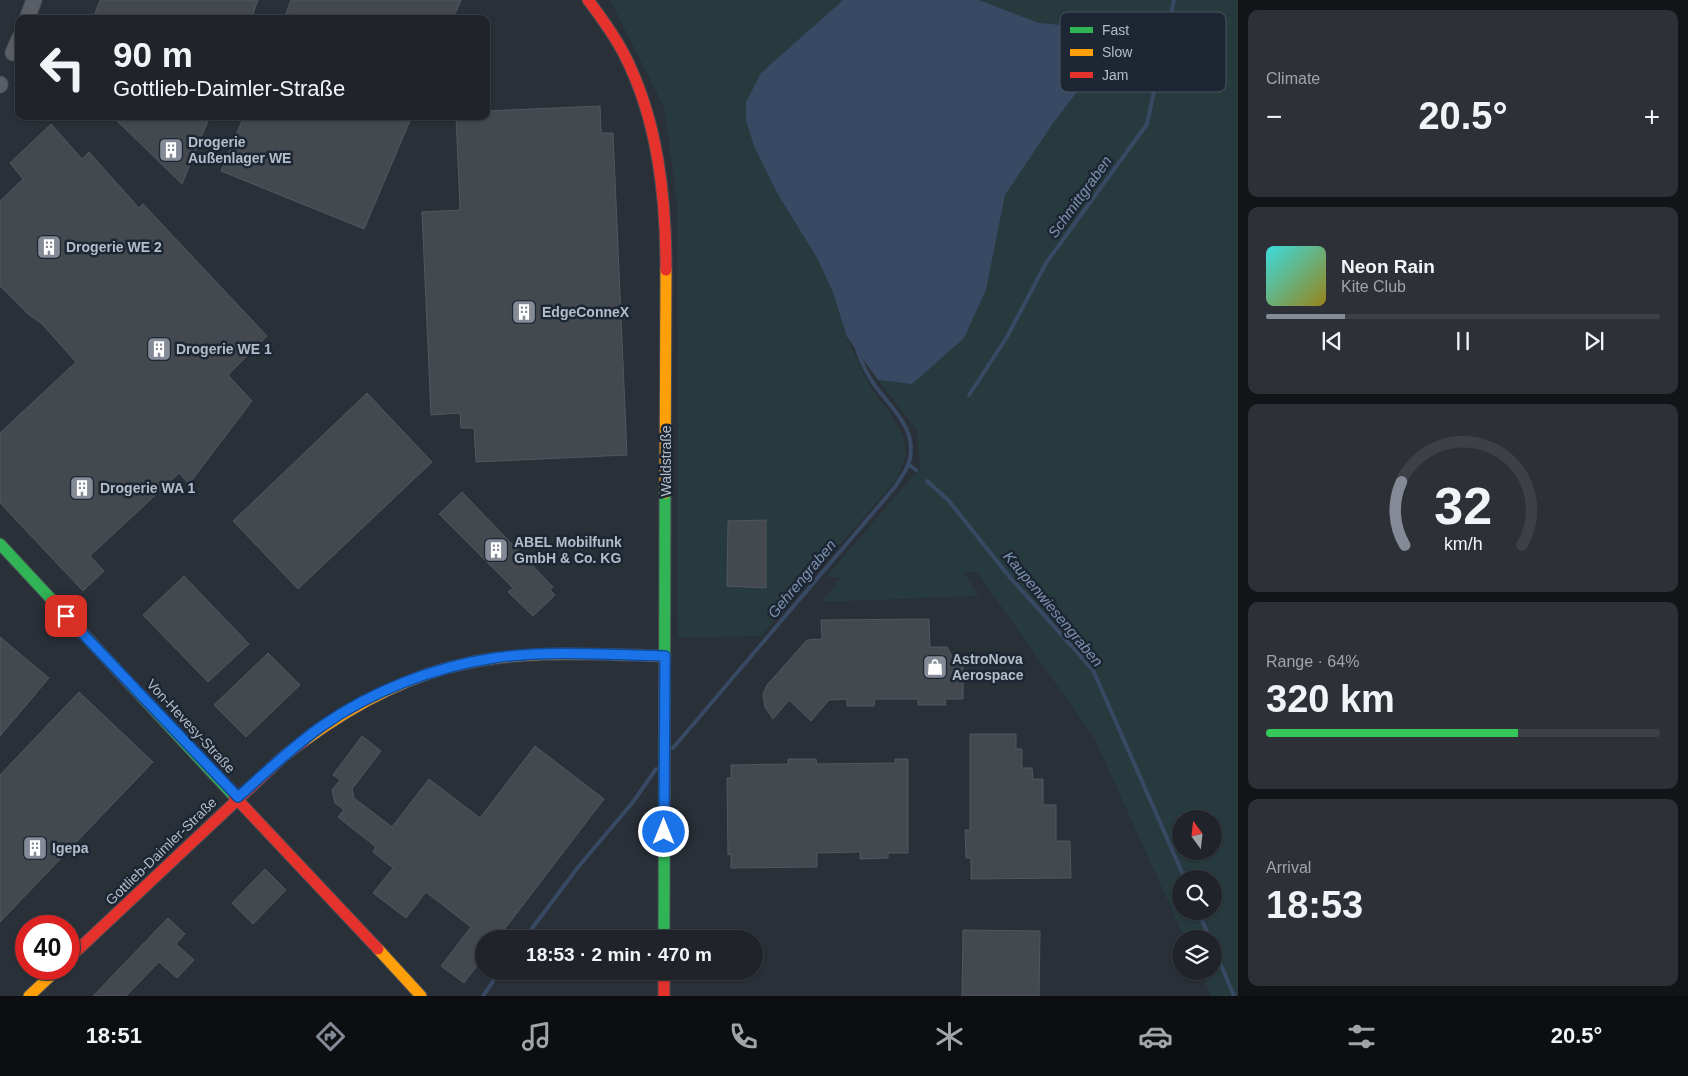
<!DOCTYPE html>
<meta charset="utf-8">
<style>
body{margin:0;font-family:Helvetica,sans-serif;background:#2d3036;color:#f1f3f6;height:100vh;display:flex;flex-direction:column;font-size:19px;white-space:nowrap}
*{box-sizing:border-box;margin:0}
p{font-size:16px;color:#a2a4a8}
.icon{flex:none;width:28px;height:28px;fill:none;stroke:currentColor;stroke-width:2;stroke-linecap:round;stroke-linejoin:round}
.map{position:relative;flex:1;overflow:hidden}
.panel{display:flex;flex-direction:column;gap:10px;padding:10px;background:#121417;width:450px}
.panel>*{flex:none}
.top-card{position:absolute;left:15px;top:15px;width:475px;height:105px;border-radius:10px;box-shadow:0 1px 4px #0004,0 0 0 1px #3d4147;background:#20242a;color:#f1f3f6;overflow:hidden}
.needle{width:32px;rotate:345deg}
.fabs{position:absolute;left:1172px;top:810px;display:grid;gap:10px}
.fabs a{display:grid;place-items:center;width:50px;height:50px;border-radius:50%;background:#20242a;box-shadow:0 1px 4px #0004,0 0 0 1px #3d4147;font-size:25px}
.speed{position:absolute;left:15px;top:915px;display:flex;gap:10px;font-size:25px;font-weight:700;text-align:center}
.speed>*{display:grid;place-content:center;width:65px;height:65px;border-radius:50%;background:#20242a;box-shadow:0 1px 4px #0004,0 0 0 1px #3d4147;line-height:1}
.speed .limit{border:8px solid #d22;background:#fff;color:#111}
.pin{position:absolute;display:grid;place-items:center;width:42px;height:42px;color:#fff;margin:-21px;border-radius:10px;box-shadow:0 2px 8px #0006}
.me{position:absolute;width:55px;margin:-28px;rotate:0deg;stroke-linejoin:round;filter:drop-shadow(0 0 4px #0008)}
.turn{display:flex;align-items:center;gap:18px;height:105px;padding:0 15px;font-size:22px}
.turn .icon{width:65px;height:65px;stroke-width:2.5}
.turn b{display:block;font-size:35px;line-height:42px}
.big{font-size:38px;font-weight:700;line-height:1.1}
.panel .card{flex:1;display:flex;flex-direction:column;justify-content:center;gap:8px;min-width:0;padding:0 18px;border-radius:10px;background:#2d3036}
.panel .dial{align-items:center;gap:0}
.dial svg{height:130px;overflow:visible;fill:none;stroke:#3d4147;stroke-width:7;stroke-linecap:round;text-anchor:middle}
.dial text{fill:#f1f3f6;stroke:none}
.song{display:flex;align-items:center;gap:15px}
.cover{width:60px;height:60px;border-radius:8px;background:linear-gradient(135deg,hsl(180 70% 55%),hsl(50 70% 35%))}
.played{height:5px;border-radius:2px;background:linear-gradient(90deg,#848b96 20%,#3d4147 20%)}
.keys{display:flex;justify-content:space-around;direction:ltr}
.heat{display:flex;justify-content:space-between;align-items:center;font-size:28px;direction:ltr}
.charge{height:8px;border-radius:4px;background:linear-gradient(90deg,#34c759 64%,#3d4147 0)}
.trip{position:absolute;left:475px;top:930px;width:288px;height:50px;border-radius:25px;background:#20242a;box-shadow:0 1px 4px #0004,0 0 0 1px #3d4147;font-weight:700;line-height:50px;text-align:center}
.tab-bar{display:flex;height:80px;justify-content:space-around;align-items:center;background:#0d0e11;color:#a2a4a8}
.tab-bar .icon{width:35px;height:35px}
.tab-bar .selected{color:#848b96}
.tab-bar b{font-size:22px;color:#f1f3f6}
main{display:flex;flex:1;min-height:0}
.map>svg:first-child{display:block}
.green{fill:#273a3e;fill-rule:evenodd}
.water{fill:#384963}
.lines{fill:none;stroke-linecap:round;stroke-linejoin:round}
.stream{stroke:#384963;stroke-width:4}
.building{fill:#444950;stroke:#52575f}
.street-casing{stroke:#484c53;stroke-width:17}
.fast-casing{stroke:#484c53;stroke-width:13}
.slow-casing{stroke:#484c53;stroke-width:13}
.jam-casing{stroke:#484c53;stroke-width:13}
.street{stroke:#5a5e66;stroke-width:15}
.fast{stroke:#30b455;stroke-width:11}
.slow{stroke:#ff9f0a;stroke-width:11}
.jam{stroke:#e5322d;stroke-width:11}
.route-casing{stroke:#114b97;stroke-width:12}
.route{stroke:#1a73e8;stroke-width:9}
.labels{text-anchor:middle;stroke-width:5;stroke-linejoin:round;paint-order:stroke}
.poi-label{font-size:14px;font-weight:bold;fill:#b4bcc9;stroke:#1d2633;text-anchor:start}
.street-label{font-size:14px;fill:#b4bcc9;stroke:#1d2633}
.water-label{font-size:15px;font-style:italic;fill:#7c92b1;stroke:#1d2633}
.key{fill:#1d2633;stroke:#4a5360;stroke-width:1}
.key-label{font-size:14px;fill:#b4bcc9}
</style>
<main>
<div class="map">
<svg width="1238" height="996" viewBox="0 0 1238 996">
<rect width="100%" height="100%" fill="#2a3038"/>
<!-- green -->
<path class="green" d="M610,0H843L761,73L746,121L754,146L777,193L817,258L832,290L847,337L869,385L890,413L903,436L906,455L897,479L761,636L678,638L677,201L664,107Z
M979,0H1238V996H1211L1200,971H1214V939H1185L1095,739L977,572L964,573L979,596L821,602L842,577H826L920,468L917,430L878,380L912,384L986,290L1005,195L1054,122L1097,66L1073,26L1039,23ZM1181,819H1214V851H1181ZM1181,879H1214V911H1181Z"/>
<!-- water -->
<path class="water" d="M843,0H979L1039,23L1073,26L1097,66L1054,122L1005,195L986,290L964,338L912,384L878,380L847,337L832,290L817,258L777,193L754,146L746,121V102L761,73Z"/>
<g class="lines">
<!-- stream -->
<path class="stream" d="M969,395L1007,337L1046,263L1147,124L1174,0
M908,464L916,470
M927,481L949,501L1008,575L1093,670L1185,879
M673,748L895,487C900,479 906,471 909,463C918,430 894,411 876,387C868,376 861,362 857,349
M1198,911L1210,939
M524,939L579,866L633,802L656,769
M1214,948L1234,996
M483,996L500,971"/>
</g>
<!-- building -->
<path class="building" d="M100,0H258L251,19H93Z
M291,0H461L453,19H284Z
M600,106L601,133H613L627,455L476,462L474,428H461L460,413L431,415L422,212L460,210L456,116H486V111Z
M112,116H210L182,184Z
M244,116H412L364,229L221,171Z
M51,124L82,159L89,152L139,208L143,204L267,336L228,375L252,401L189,484L179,473L90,556L104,571L83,591L0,503V433L76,362L42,324L28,314L0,286V201L23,179L10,163Z
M367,393L432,462L298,589L233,521Z
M462,492L553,587L550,590L555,595L533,616L508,592L513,588L439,514Z
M766,520V588L727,586L728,521Z
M184,576L249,644L208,682L143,615Z
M929,619L930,647H947L954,660L963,663V699H945L946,705H918V699H875L874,706H847V699L829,700L811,721L789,700L773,719L765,707L763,694L767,685L807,640L822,639L821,620Z
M0,637L49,678L0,736Z
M268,653L300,685L246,737L214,705Z
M79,692L153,762L0,922V775Z
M970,734H1016V749H1022V768H1032L1033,779H1043V805H1056V841H1070L1071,878L971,879V858H966L965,830H970Z
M362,736L381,751L352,789L354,798L392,827L429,779L480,818L535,746L604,799L497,939H484V956L464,983L441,966L471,927L426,892L406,918L373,893L393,868L373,852L376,847L338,817L344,810L335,803L332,790L340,780L333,775Z
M788,759H816L817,764L895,763V759H908V853H888V858L860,859V852L817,853V867L731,868V854L728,855L727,778H731V765L788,764Z
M265,869L286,890L253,924L232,903Z
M168,918L185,934L176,944L194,960L177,978L159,962L126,996H93Z
M963,930L1040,931L1039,996H962Z"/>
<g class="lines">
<defs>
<path id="street" d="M27,19L34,0
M13,53L19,39
M0,85V84"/>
<path id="fast" d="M0,544L234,796
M664,939L665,493"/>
<path id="slow" d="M665,493L666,270
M304,741C353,705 408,675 468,663C532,649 600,655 665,656
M378,949L421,996
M29,996L58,969"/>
<path id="jam" d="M588,0C601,17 614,35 624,54C658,120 666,197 666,270
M234,796L378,949
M69,958L285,755L304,741
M664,971V996"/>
</defs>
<!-- street casing -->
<use href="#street" class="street-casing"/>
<!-- fast casing -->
<use href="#fast" class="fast-casing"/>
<!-- slow casing -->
<use href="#slow" class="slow-casing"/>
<!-- jam casing -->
<use href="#jam" class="jam-casing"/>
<!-- street -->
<use href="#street" class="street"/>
<!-- fast -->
<use href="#fast" class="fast"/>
<!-- slow -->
<use href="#slow" class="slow"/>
<!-- jam -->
<use href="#jam" class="jam"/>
</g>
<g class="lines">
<defs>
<path id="route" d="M66,616L238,797C265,773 292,747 322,726C372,691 434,667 494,658C550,650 609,655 665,656L664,832"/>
</defs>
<!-- route casing -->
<use href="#route" class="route-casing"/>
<!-- route -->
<use href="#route" class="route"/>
</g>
<!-- icons -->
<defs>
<symbol id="building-square" viewBox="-11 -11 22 22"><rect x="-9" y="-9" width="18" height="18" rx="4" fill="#848b96" stroke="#1d2633"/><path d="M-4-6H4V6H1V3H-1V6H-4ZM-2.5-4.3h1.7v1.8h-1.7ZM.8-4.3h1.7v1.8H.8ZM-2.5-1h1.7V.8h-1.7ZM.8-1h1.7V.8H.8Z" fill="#fff"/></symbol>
<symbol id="shop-square" viewBox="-11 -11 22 22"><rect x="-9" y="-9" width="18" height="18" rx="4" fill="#848b96" stroke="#1d2633"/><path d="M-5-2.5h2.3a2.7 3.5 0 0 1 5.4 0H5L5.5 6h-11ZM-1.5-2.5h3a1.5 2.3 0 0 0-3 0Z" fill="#fff"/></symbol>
</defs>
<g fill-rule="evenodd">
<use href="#building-square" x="157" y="136" width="28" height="28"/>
<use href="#building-square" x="35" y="233" width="28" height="28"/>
<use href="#building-square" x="510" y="298" width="28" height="28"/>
<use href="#building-square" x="145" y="335" width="28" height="28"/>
<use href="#building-square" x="68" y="474" width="28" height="28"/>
<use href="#building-square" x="482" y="536" width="28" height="28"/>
<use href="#shop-square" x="921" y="653" width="28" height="28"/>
<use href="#building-square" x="21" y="834" width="28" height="28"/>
</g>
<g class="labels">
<!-- poi labels -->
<g class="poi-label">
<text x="188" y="147">Drogerie<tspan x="188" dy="16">Außenlager WE</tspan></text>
<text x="66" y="252">Drogerie WE 2</text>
<text x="542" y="317">EdgeConneX</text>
<text x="176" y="354">Drogerie WE 1</text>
<text x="100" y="493">Drogerie WA 1</text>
<text x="514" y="547">ABEL Mobilfunk<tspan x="514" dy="16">GmbH &amp; Co. KG</tspan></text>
<text x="952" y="664">AstroNova<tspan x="952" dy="16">Aerospace</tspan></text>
<text x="52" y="853">Igepa</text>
</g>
<!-- street labels -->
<g class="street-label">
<text transform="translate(666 461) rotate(-90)" y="5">Waldstraße</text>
<text transform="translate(191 726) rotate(47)" y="5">Von-Hevesy-Straße</text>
<text transform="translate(161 851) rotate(-44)" y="5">Gottlieb-Daimler-Straße</text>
</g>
<!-- water labels -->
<g class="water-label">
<text transform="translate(1080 197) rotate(-54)" y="5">Schmittgraben</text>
<text transform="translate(802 579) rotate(-50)" y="5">Gehrengraben</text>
<text transform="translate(1053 609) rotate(50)" y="5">Kaupenwiesengraben</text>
</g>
</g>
<!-- legend -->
<rect x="1060" y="12" width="166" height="80" rx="8" class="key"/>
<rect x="1070" y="27" width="23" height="6" fill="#30b455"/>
<rect x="1070" y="49" width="23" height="7" fill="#ff9f0a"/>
<rect x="1070" y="72" width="23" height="6" fill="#e5322d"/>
<g class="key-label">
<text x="1102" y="35">Fast</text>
<text x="1102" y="57">Slow</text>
<text x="1102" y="80">Jam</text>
</g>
</svg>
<div class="fabs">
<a><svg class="needle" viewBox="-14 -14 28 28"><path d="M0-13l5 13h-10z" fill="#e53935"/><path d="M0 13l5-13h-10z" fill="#a2a4a8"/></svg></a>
<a><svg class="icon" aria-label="search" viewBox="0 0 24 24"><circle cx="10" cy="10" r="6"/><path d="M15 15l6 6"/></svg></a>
<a><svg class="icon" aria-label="layers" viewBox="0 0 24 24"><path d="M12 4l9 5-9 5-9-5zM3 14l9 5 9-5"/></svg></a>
</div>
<div class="speed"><div class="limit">40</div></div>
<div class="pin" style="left:66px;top:616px;background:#d93025"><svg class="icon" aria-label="arrive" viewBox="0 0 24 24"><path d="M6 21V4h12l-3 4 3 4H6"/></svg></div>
<svg class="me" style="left:664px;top:832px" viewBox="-20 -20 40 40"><circle r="17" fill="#1a73e8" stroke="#fff" stroke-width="3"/><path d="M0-11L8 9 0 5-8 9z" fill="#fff"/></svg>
<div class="trip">18:53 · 2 min · 470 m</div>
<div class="top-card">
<div class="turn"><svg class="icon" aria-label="left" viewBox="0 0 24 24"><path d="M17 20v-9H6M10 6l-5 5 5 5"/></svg><div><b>90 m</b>Gottlieb-Daimler-Straße</div></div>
</div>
</div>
<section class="panel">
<div class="card"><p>Climate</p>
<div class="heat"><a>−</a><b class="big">20.5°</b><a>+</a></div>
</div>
<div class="card">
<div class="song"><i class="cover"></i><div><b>Neon Rain</b><p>Kite Club</p></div></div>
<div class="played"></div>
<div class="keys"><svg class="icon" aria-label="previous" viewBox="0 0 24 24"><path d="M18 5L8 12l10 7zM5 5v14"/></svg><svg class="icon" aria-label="pause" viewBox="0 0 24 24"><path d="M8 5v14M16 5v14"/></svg><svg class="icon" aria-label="next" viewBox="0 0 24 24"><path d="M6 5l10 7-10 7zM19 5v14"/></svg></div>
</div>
<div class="card dial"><svg viewBox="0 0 100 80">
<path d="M14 69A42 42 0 1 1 86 69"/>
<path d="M14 69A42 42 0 0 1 12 30" stroke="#848b96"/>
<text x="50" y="56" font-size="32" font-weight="700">32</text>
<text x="50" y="72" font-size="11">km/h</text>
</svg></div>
<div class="card"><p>Range · 64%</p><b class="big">320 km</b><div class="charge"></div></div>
<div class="card"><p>Arrival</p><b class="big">18:53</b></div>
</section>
</main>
<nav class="tab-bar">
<b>18:51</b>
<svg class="icon selected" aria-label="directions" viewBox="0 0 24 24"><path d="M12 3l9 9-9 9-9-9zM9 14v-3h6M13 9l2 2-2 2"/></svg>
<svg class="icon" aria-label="music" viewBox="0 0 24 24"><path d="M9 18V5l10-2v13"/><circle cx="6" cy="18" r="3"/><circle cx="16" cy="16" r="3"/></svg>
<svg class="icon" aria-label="phone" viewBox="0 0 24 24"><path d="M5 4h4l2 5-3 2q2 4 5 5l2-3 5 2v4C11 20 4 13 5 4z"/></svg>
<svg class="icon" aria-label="climate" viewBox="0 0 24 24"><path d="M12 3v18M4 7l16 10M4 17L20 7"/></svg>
<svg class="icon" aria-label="car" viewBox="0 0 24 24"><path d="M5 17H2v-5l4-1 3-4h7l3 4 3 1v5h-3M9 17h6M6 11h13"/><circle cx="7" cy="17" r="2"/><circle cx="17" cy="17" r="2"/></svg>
<svg class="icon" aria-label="filters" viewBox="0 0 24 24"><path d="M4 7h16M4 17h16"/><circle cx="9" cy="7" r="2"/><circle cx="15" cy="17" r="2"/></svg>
<b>20.5°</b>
</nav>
